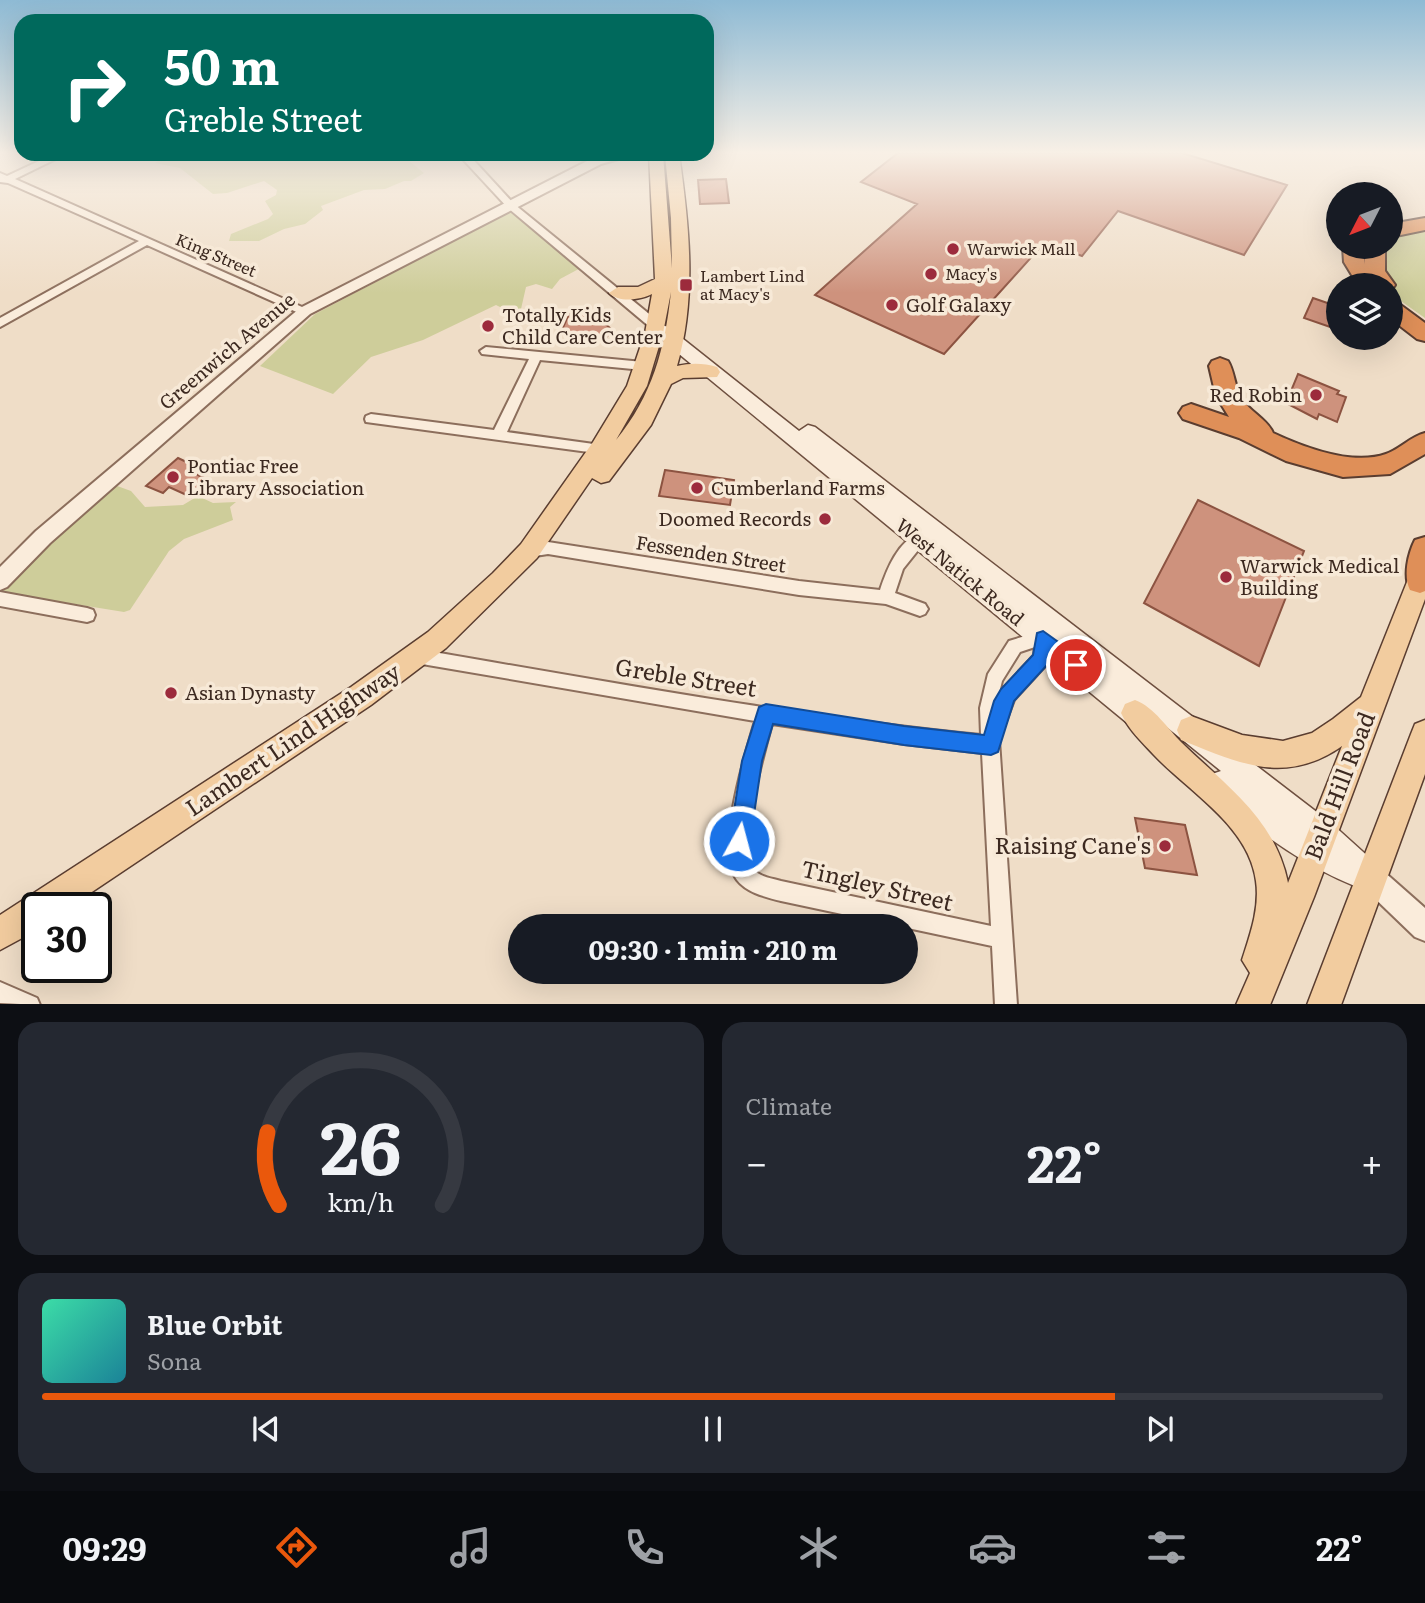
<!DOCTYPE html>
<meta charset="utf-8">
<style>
body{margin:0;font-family:Literata,serif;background:#242831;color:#f1f3f6;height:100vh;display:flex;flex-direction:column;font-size:26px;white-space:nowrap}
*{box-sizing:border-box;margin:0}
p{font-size:23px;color:#9ea1a6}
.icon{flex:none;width:38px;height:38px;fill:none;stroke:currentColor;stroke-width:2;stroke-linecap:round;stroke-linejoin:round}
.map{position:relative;height:1004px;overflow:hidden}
.side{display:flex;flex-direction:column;gap:18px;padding:18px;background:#0d0f14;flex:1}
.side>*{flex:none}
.hud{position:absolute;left:14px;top:14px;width:700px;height:147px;border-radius:21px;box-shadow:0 7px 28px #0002;background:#00695c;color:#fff;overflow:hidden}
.needle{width:46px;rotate:228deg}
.controls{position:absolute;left:1326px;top:182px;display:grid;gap:14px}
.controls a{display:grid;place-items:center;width:77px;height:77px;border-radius:50%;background:#171b24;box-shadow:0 7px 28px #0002;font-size:35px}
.speed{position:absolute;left:21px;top:892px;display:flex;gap:14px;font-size:35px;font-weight:700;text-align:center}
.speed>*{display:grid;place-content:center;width:91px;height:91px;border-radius:50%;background:#171b24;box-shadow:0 7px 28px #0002;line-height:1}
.speed .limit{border:4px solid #111;border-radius:10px;background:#fff;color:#111}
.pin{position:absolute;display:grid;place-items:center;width:60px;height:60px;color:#fff;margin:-30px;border:4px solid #fff;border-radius:50%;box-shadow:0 2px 7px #0007}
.me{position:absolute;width:77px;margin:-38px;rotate:7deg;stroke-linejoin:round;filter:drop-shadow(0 0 5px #0008)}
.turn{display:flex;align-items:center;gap:24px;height:147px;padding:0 35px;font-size:32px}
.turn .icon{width:91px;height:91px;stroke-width:2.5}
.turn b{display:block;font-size:49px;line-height:60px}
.big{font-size:52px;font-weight:700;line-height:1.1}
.side .card{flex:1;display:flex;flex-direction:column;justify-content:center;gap:10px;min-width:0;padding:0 24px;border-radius:21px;background:#242831}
.side .dial{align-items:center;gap:0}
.dial svg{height:182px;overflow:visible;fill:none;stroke:#363941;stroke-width:7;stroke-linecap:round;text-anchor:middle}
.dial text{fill:#f1f3f6;stroke:none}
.song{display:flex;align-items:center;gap:21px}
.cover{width:84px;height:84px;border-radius:10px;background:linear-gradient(135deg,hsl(160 70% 55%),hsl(190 70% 35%))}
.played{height:7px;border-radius:4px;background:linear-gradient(90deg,#ea580c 80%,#363941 80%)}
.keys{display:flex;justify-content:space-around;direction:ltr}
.heat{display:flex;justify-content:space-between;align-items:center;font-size:38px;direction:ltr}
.side .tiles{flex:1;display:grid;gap:18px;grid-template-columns:1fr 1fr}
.card:last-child{grid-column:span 2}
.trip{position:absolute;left:508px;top:914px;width:410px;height:70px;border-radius:35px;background:#171b24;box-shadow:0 7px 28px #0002;font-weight:700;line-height:70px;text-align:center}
.tabs{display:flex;height:112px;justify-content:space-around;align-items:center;background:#090b0e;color:#9ea1a6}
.tabs .icon{width:49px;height:49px}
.tabs .selected{color:#ea580c}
.tabs b{font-size:32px;color:#f1f3f6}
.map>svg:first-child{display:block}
.green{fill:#cecd9a}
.building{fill:#ce927d;stroke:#8c5341;stroke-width:2}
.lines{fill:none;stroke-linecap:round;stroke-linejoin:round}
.minor-casing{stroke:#8c6e5c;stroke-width:4}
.tertiary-casing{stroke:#8c6e5c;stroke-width:4}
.secondary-casing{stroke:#6e4f3f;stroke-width:3}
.primary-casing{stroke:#5a3d30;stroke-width:3}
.motorway-casing{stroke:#5a3d30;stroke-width:4}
.minor{fill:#faecdb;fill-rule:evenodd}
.tertiary{fill:#faecdb;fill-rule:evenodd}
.secondary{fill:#faecdb;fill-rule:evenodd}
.primary{fill:#f2cc9f;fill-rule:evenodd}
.motorway{fill:#df8f58;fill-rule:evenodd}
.route{fill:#1a73e8;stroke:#114b97;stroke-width:2}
.poi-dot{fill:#9c2b3c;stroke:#f7e9d7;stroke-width:2.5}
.labels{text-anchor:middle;stroke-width:7;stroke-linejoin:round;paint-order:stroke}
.far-poi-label{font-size:16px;fill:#3c2920;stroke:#f7e9d7;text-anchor:start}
.far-street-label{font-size:16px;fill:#3c2920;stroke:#f7e9d7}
.poi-label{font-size:19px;fill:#3c2920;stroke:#f7e9d7;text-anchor:start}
.street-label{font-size:19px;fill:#3c2920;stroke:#f7e9d7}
.near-street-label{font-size:23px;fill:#3c2920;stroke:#f7e9d7}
.near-poi-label{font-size:23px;fill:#3c2920;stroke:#f7e9d7;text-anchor:end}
</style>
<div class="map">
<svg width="1425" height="1005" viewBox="0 0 1425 1005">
<rect width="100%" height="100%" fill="#efddc7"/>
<!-- green -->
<path class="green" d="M168,154H394L404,157L424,173L411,181H404L385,189L364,190L321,206L323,210L305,224L284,229L259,241H229L231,234L268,219L273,214L265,201L276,195L277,190L264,181L227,193L213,194L180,168L155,163Z
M510,207L588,264L560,279L552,289L536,284L526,287L521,309L512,313L496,305L423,340L371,357L333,394L260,366L315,314L410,264L405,259Z
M1425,225V318L1391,294V285H1383C1374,272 1370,262 1374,247H1391V231Z
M109,483L131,491L145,507L183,505L198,496L213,503L236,502L230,507L233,520L184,539L169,551L130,610L124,612L0,592V579Z"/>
<!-- building -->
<path class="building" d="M898,153H1182L1287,185L1244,255L1118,211L1082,256L1045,242L944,354L815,295L917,204L861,182Z
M726,179L729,203L700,204L698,180Z
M1313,298L1339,307V330L1304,318Z
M572,307L586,308L610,328L606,340L560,334Z
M1298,374L1339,391L1337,394L1346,397L1337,422L1319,414L1317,419L1286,403Z
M178,458L195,466L189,471L209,480L191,497L169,487L163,493L146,486Z
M665,470L734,480L730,505L659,496Z
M1198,500L1304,551L1259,666L1144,603Z
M1135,818L1185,825L1197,875L1145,868Z"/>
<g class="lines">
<defs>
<path id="minor" d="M54,154H66L15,179L311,311L309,314H301L147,245L0,327V318L139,241L8,183L0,182V173L7,176Z
M458,154H468L514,204L659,322V328H651L508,208Z
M625,154H653C647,158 631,158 625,154Z
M486,347L643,362L649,366L643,370L540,360L507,432L601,445L603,448L596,453L366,422L365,419L366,416L371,414L494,430L529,359L482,354L480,351Z
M920,533L925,535L927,539L903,569L895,593L925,604L928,609L925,614L920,616L886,604L799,595L548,554L529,557L524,555L522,551L524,547L548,542L799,581L880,590C887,569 898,541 920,533Z
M0,592L87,608L93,610L95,615L93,620L87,622L0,606Z
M1045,630L1051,632L1053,637L1048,663L1014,700L999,740L1017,1005H995L992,946L781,901C766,897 747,893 737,880C715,851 745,755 755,721L416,663L410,661L408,656L410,651L416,649C604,681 791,716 981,735L980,708L988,674L1009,641ZM1035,647L1034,655L999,693L1002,681L1020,652ZM772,724L904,744L982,753L991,926L781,881C771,878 759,877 752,868C737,848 765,749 772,724Z
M0,982L37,998L40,1005L0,1003Z"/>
<path id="tertiary" d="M612,154H636L601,164L310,314L50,543L7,587L0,590V567L36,531L300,308L593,158Z
M1373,866L1382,870L1425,908V941L1415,937L1364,888L1360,879L1364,870Z"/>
<path id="secondary" d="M662,325L668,327L799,431L808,425L815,427L1331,823L1372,860L1374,865L1383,869L1387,879L1383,889L1373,893C1322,875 1280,848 1238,814C1227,805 1214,798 1209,784L1212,774L1221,771L1158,720L1155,731L1146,734L1137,731L656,335L653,331L656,327Z"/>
<path id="primary" d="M649,154H663L672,268L671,218L665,154H679C689,224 697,297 677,366C691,363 703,363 717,367L720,372L717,377L683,378L671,384L651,425L609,481L601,483L592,478L537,558L446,648L371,705L68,908H37V930L0,950V915L351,687L428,632L493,573L521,544L593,442L627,386L645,333L652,294C640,300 619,303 609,293L618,287H638L655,279ZM671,292C665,349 652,396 616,440L647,386L663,333Z
M1425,557V599L1314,897L1270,1005H1236L1250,973L1242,960C1250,935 1260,908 1256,881C1249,826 1189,792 1154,755C1142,742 1128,729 1121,713L1125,704L1135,700C1154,707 1168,729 1182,743C1226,786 1275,818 1288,883L1342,746C1285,786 1239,763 1181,740L1177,730L1181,720L1191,716L1242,735L1283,741L1312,733L1333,719L1361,697L1413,567L1416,560Z
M1425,720V774L1341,1005H1307L1411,734L1415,724Z"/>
<path id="motorway" d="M1425,218V230L1391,237V224Z
M1343,247H1363L1365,264V247H1385V271L1395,285L1392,289L1391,285H1358L1344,262Z
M1391,301L1398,303L1425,323V341L1417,339L1391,319Z
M1220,358L1228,361C1235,372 1234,387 1242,399C1250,412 1268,420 1273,433C1303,447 1352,466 1386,454C1400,449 1410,437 1425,433V454L1390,474L1343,477L1286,461L1239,438L1183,419L1179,413L1183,407L1191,404L1229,417L1216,396L1209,366L1212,361Z
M1425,537V591L1420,593L1410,590C1403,576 1408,554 1415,540Z"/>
</defs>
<!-- minor casing -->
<use href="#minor" class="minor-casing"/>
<!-- tertiary casing -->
<use href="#tertiary" class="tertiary-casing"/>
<!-- secondary casing -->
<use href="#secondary" class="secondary-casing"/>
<!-- primary casing -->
<use href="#primary" class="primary-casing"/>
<!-- motorway casing -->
<use href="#motorway" class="motorway-casing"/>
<!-- minor -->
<use href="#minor" class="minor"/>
<!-- tertiary -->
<use href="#tertiary" class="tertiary"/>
<!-- secondary -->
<use href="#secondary" class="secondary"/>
<!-- primary -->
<use href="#primary" class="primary"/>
<!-- motorway -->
<use href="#motorway" class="motorway"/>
</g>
<!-- sky -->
<linearGradient id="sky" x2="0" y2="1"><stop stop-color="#8ebad4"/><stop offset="0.52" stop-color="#f8f0e6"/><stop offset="1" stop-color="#f8f0e6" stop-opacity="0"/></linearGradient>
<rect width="1425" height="293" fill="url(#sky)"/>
<!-- route -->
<path class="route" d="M1043,631L1082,659L1085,665L1082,671L1076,674L1051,656L1048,664L1014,701L998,752L991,755L904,745L773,724L762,761L750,841L747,849L739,852L732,849L729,841L742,761L759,707L766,704L904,726L984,735L994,701L1001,689L1033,655L1037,633Z"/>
<!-- markers -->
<g class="poi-dot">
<circle cx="953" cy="249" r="7"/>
<circle cx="931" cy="274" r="7"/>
<rect x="679" y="278" width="14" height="14" rx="3.5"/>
<circle cx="892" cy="305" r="7"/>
<circle cx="488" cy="326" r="7"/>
<circle cx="1316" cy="395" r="7"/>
<circle cx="173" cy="477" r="7"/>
<circle cx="697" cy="488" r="7"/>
<circle cx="825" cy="519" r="7"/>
<circle cx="1226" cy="577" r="7"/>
<circle cx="171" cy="693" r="7"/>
<circle cx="1165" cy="846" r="7"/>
</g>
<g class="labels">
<!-- far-poi labels -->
<g class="far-poi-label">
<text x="967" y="255">Warwick Mall</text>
<text x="945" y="280">Macy's</text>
<text x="700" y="282">Lambert Lind<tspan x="700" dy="18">at Macy's</tspan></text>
</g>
<!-- far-street labels -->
<g class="far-street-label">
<text transform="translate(216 255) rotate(23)" y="6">King Street</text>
</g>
<!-- poi labels -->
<g class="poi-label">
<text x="906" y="312">Golf Galaxy</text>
<text x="502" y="322">Totally Kids<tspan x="502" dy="22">Child Care Center</tspan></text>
<text x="1302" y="402" text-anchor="end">Red Robin</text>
<text x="187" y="473">Pontiac Free<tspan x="187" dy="22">Library Association</tspan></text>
<text x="711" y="495">Cumberland Farms</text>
<text x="811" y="526" text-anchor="end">Doomed Records</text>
<text x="1240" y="573">Warwick Medical<tspan x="1240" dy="22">Building</tspan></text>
<text x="185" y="700">Asian Dynasty</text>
</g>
<!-- street labels -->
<g class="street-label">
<text transform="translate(227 351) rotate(-40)" y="7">Greenwich Avenue</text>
<text transform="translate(711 554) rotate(9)" y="7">Fessenden Street</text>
<text transform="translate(960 572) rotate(39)" y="7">West Natick Road</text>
</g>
<!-- near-street labels -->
<g class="near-street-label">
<text transform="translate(686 678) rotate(9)" y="8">Greble Street</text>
<text transform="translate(293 740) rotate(-34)" y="8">Lambert Lind Highway</text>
<text transform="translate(1340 786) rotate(-69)" y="8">Bald Hill Road</text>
<text transform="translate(877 886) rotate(13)" y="8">Tingley Street</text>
</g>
<!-- near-poi labels -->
<g class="near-poi-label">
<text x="1151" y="854">Raising Cane's</text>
</g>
</g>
</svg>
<div class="controls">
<a><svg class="needle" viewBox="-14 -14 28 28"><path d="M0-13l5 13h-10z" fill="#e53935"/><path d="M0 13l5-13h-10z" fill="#9ea1a6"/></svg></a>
<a><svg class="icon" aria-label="layers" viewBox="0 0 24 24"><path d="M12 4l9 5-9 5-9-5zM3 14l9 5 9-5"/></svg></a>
</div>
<div class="speed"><div class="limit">30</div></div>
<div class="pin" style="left:1076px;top:665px;background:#d93025"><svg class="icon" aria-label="arrive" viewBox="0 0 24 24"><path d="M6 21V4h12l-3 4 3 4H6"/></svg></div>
<svg class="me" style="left:739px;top:841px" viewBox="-20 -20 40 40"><circle r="17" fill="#1a73e8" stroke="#fff" stroke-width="3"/><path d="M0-11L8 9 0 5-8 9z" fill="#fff"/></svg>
<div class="trip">09:30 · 1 min · 210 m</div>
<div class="hud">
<div class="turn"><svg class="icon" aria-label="right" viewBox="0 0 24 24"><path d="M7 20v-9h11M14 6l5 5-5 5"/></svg><div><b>50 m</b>Greble Street</div></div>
</div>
</div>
<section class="side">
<div class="tiles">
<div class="card dial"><svg viewBox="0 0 100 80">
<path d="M14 69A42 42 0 1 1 86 69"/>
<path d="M14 69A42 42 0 0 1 9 37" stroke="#ea580c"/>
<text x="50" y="56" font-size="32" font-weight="700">26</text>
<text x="50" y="72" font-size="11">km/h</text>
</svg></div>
<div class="card"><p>Climate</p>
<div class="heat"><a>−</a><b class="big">22°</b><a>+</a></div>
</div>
<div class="card">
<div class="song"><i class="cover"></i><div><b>Blue Orbit</b><p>Sona</p></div></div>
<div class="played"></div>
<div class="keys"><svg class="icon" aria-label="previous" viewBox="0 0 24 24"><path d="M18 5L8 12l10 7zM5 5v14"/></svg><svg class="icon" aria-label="pause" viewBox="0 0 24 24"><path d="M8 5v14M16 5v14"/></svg><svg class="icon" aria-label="next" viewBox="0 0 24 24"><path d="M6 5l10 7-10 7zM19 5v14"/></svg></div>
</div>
</div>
</section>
<nav class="tabs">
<b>09:29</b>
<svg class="icon selected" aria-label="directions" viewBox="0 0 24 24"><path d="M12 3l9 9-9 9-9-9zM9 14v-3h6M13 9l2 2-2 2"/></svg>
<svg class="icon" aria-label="music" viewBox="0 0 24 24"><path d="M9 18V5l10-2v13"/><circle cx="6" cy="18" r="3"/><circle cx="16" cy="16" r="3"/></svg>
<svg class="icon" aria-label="phone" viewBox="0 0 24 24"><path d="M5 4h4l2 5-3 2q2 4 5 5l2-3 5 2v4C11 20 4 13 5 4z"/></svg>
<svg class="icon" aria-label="climate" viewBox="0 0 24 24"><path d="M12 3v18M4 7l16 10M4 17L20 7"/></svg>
<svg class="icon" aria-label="car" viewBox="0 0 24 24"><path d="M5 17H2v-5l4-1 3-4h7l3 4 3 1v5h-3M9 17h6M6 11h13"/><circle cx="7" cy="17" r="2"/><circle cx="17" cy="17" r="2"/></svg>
<svg class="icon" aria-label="filters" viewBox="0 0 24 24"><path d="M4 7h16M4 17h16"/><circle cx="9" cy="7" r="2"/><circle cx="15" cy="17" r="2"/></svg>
<b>22°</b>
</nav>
